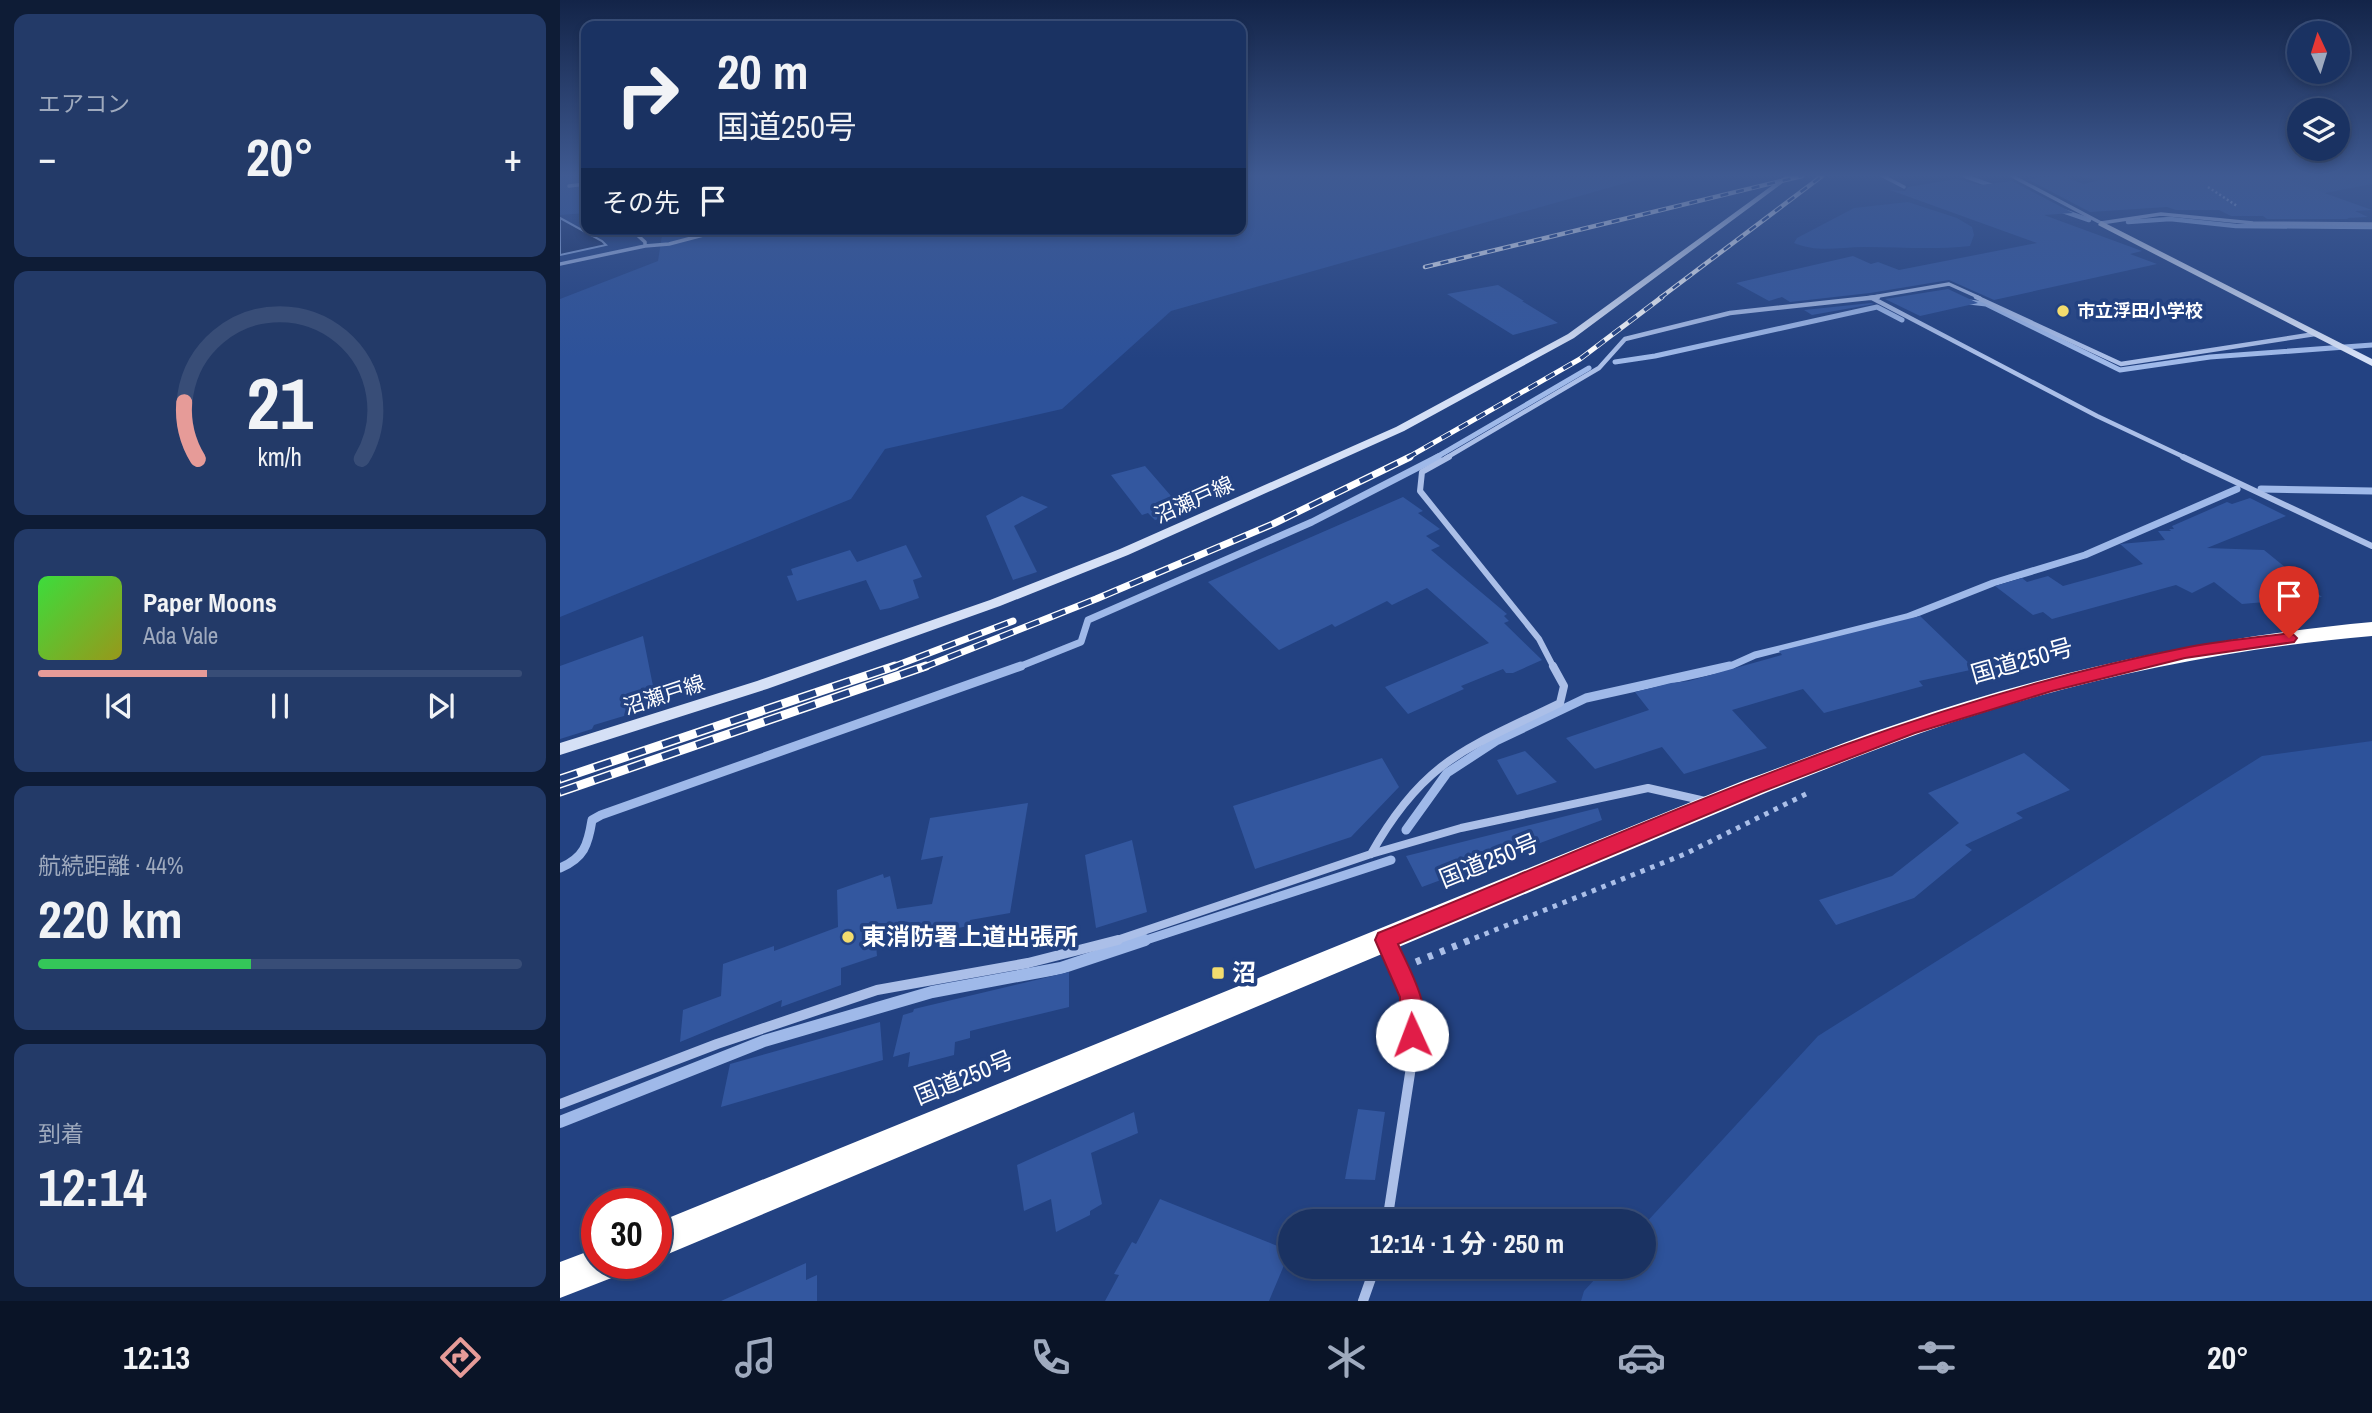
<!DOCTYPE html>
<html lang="ja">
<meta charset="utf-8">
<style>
body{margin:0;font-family:"Archivo Narrow","Noto Sans JP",sans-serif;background:#233a68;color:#f1f3f6;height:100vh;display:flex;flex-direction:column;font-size:26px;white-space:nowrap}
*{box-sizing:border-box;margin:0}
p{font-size:23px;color:#9faabe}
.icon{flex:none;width:38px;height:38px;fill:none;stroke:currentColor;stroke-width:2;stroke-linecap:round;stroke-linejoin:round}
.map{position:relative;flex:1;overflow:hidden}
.details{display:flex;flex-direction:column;gap:14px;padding:14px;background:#0e1c36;width:560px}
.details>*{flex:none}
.top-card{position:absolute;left:21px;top:21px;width:665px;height:214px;border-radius:14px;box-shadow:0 4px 10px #0003,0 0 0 2px #384d77;background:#1a3262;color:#f1f3f6;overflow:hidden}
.needle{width:46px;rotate:356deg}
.tools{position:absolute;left:1727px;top:21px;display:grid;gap:14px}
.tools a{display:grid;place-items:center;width:63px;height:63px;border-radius:50%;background:#1a3262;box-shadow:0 4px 10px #0003,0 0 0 2px #384d77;font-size:35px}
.speed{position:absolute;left:21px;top:1188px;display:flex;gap:14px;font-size:35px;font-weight:700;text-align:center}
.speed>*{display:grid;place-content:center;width:91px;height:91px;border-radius:50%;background:#1a3262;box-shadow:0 4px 10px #0003,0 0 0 2px #384d77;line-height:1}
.speed .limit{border:10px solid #d22;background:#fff;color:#111}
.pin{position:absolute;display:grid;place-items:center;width:60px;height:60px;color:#fff;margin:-72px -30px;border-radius:50% 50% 50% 0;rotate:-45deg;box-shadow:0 0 7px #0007}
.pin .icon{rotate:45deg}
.me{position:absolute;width:77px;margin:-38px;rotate:358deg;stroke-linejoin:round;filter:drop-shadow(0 0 5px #0008)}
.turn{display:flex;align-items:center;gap:24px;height:147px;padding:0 21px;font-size:32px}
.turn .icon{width:91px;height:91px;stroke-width:2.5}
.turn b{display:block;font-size:49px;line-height:60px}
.then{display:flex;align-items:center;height:66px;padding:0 21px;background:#0003;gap:14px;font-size:26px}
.big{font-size:52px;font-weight:700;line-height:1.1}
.details .card{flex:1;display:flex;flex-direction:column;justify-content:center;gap:10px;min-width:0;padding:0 24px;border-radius:14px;background:#233a68}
.details .dial{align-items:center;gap:0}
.dial svg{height:182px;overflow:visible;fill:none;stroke:#384d77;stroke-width:7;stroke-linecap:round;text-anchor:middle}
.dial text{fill:#f1f3f6;stroke:none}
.song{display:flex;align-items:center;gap:21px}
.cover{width:84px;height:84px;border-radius:10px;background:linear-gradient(135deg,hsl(120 70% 55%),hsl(60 70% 35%))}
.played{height:7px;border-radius:4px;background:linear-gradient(90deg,#e69b98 35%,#384d77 35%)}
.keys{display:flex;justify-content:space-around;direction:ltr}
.heat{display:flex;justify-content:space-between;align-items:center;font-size:38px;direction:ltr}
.charge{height:10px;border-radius:5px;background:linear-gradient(90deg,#34c759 44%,#384d77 0)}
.trip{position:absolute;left:718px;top:1209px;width:378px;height:70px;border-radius:35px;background:#1a3262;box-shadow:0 4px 10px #0003,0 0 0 2px #384d77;font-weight:700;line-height:70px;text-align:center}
.tabs{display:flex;height:112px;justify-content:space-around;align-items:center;background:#0a1427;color:#9faabe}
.tabs .icon{width:49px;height:49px}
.tabs .selected{color:#e69b98}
.tabs b{font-size:32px;color:#f1f3f6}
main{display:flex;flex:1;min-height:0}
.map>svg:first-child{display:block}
.green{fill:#2d529a}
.water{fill:#182f62;stroke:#9fb9e9;stroke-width:2}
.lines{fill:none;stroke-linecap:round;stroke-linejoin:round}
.stream-far4{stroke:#9fb9e9;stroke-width:4.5}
.stream-far3{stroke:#9fb9e9;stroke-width:5}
.stream-far2{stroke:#9fb9e9;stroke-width:7}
.stream-far1{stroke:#9fb9e9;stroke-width:9}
.stream{stroke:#9fb9e9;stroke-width:12}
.building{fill:#33579f}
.path-far2{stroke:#abbfe8;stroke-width:2.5;stroke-dasharray:2 2.5;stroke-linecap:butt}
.path-far1{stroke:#abbfe8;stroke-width:5;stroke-dasharray:4.5 6;stroke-linecap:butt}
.path{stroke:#abbfe8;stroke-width:7;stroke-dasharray:5 8;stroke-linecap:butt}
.street-far4{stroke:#abbfe8;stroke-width:3.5}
.street-far3{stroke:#abbfe8;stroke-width:4.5}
.street-far2{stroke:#abbfe8;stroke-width:6}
.street-far1{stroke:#abbfe8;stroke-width:8}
.street{stroke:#abbfe8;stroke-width:10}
.secondary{fill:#d5e0f6;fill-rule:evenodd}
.highway{fill:#fff;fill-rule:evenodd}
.rail-far3-casing{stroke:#fff;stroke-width:4.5}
.rail-far2-casing{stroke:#fff;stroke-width:5}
.rail-far1-casing{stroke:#fff;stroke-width:7}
.rail-casing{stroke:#fff;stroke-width:9}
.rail-far3{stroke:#234282;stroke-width:2.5;stroke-dasharray:8;stroke-linecap:butt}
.rail-far2{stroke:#234282;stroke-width:3.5;stroke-dasharray:10;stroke-linecap:butt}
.rail-far1{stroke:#234282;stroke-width:4.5;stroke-dasharray:14;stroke-linecap:butt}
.rail{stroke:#234282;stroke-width:6;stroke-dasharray:18;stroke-linecap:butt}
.route{fill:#e11d48;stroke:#92132f;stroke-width:2}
.poi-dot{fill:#f3dc6e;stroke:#234282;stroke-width:2.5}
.labels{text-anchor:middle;stroke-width:7;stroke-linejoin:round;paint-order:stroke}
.far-poi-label{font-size:18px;font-weight:bold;fill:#fff;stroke:#234282;text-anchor:start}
.street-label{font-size:21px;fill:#fff;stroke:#234282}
.near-street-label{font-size:24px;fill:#fff;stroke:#234282}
.near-poi-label{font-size:24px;font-weight:bold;fill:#fff;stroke:#234282;text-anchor:start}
</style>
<main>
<section class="details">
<div class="card"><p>エアコン</p>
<div class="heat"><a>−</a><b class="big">20°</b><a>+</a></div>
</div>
<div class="card dial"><svg viewBox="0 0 100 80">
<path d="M14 69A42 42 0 1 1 86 69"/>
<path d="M14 69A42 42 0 0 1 8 44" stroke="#e69b98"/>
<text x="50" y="56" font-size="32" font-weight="700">21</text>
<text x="50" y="72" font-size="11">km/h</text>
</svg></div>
<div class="card">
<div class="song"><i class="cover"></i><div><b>Paper Moons</b><p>Ada Vale</p></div></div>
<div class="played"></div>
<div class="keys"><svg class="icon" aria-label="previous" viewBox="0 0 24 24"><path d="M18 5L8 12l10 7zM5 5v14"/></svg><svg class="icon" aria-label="pause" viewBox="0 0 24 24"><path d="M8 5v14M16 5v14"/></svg><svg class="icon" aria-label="next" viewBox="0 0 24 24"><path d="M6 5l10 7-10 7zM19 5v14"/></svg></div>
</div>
<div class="card"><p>航続距離 · 44%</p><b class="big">220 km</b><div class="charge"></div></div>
<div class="card"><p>到着</p><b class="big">12:14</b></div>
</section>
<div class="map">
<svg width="1812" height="1301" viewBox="0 0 1812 1301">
<rect width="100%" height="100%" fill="#234282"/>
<!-- green -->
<path class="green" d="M26,176V213L0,215V178Z
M681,176L1087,177L611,311L502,409L325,449L291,499L0,617V299L98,261L103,229H681Z
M1519,176H1812V184L1760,194L1575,189Z
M1348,202L1397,218L1412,227L1414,235L1410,246C1374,250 1340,247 1305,247C1279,247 1258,253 1234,243L1237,238L1294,208Z
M1812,741V1301H1021L1024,1291L1046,1267H1083V1226L1258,1036L1702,756Z"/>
<!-- water -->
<path class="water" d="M0,218L42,241L46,245L0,255Z"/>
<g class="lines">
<!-- stream-far4 -->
<path class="stream-far4" d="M1405,176L1435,187
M1500,210L1529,220
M1568,222L1610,219L1676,226L1812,227"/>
<!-- stream-far3 -->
<path class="stream-far3" d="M1409,302L1426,304L1560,370L1650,357L1812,345
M1055,362L1095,356L1317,307L1342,320
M875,458L1029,368"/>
<!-- stream-far2 -->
<path class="stream-far2" d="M1701,489L1812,491
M456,668L521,642L528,620L752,522L878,457
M1166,668L1195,655L1347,617L1433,583L1525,555L1677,489"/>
<!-- stream-far1 -->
<path class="stream-far1" d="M846,830L887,773L936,741L1026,698L1170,666
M0,868C24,858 28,845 32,820L41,815L461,666
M580,942L831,860"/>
<!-- stream -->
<path class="stream" d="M0,1122L204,1041L372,992L501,968L585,940"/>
</g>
<!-- building -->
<path class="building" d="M1501,176L1524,184L1548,178V176H1717L1812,210L1795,211L1808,217L1787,218L1789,219H1707L1703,216H1671L1659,210H1616L1607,207L1530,212L1467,179Z
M1396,179L1420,185L1452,181L1513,213L1484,215L1582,251L1570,254L1597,264L1434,300L1389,280L1310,293L1230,302L1222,297L1209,301L1176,283L1293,256L1311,264L1318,262L1339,270L1477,243L1330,190L1345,191L1348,187Z
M938,285L964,301H962L998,323L953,335L887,294Z
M1388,289L1418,303L1360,316L1325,299Z
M1311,303L1314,304L1252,315L1244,310Z
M585,466L618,504L613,505L619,512L595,520L588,513L582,515L551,475Z
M462,496L488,507L454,526L477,572L453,580L426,516Z
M843,497L863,511L858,513L880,529L866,536L880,546L871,550L947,614L944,616L949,621L944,623L982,660L953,673H946L943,669L901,686L904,689L848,714L825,687L929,643L867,588L832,605L827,601L775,627L772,624L719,650L648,582Z
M1690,498L1726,516L1647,548L1704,550L1762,597L1682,604L1654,582L1632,593L1616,585L1492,619L1483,612L1473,615L1435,586L1462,578L1467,582L1488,576L1503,586L1583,564L1560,544L1605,540L1598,531H1611L1609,529H1614L1612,526L1667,502L1672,504Z
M346,545L362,577L353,580L359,598L330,608L320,610L306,580L237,601L227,576L233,575L231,569L290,550L297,562Z
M1360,616L1415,669L1359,681L1363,686L1264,713L1243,689L1172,710L1207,748L1124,774L1102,747L1035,769L1006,738L1089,710L1075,692L1111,683L1129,681L1222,655L1219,651Z
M83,636L97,706L34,725L32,729L0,739V666Z
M965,751L997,782L957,795L937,760Z
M1464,753L1510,790L1456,813L1463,818L1405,845L1412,850L1354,898L1276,925L1259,900L1332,876L1399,823L1368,793Z
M822,758L839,787L791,837L695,869L673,806Z
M468,803L450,913L410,920L409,926L364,934L366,926L315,934L317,956L281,968V985L221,1007L222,1000L120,1042L123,1010L161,996L163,964L214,946V951L278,927L277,890L323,874L324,878L330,876L337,909L372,904L383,856L361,860L370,818Z
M1038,808L1042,820L862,887L846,856Z
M572,840L587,912L536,928L525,855Z
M509,972V1007L410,1031V1038L395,1042L394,1055L348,1067L350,1052L333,1057L343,1015L353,1012L354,1009Z
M320,1022L323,1060L161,1107L170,1064Z
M798,1109L825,1112L815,1180L785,1179Z
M574,1112L578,1133L531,1153L542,1204L530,1211V1215L496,1232L491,1199L464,1211L457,1165Z
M600,1199L730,1251L709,1301H545L559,1275L554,1274L572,1242L576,1244Z
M246,1263V1280L257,1275V1301H161Z"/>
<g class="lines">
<!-- path-far2 -->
<path class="path-far2" d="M1648,187L1677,206"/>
<!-- path-far1 -->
<path class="path-far1" d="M905,942L1125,854L1246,794"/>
<!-- path -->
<path class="path" d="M856,962L910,940"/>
<!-- street-far4 -->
<path class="street-far4" d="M1323,176L1344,187
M1452,176L1541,223L1601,214L1693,223L1812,224
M9,186L26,184
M85,246L109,244L166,229
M0,264L85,246V242L75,233L52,229
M1307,298L1389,284L1420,298"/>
<!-- street-far3 -->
<path class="street-far3" d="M1416,297L1561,364L1755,334
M1312,298L1537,416L1626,458
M886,458L1039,368L1065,339L1170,313L1318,297"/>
<!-- street-far2 -->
<path class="street-far2" d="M889,457L862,472L860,491L979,639L994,668
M1623,457L1812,546"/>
<!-- street-far1 -->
<path class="street-far1" d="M811,854C864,759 908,748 1000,703L1004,686L993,666
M551,942L811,854L901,828L1088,788L1145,801"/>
<!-- street -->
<path class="street" d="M827,944L851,997L853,1054L827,1222
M0,1104L157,1044L317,990L468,963L558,940
M803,1301L815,1267"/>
<!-- secondary -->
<path class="secondary" d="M1225,176H1232L1014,338L844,431L568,555L440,606L207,689L0,755V743L197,681L430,600L560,549L836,427L1008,334Z
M1541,221L1812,359V366L1538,225Z"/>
<!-- highway -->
<path class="highway" d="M1812,622V636C1676,648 1542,674 1412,716C1341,738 1272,767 1203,794L96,1259V1223L1185,780C1237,762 1288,740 1340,723C1493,670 1651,637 1812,622Z
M37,1248V1264H59L54,1277L0,1298V1262Z"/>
<defs>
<path id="rail-far3" d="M865,267L1242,176
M1100,298L1262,176"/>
<path id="rail-far2" d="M847,458L1020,359L1102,297"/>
<path id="rail-far1" d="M330,668L453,621
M362,668L536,599L713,524L850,457"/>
<path id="rail" d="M0,779L335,666
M0,792L366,666"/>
</defs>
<!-- rail-far3 casing -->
<use href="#rail-far3" class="rail-far3-casing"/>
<!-- rail-far2 casing -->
<use href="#rail-far2" class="rail-far2-casing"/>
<!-- rail-far1 casing -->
<use href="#rail-far1" class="rail-far1-casing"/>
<!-- rail casing -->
<use href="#rail" class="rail-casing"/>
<!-- rail-far3 -->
<use href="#rail-far3" class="rail-far3"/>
<!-- rail-far2 -->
<use href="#rail-far2" class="rail-far2"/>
<!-- rail-far1 -->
<use href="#rail-far1" class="rail-far1"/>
<!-- rail -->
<use href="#rail" class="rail"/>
</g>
<!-- sky -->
<linearGradient id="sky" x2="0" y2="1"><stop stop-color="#132448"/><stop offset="0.49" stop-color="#3f5a92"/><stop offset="1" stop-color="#3f5a92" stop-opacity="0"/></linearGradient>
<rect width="1812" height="358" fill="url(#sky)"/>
<!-- route -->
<path class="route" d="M1729,633L1734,635L1737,638L1734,642L1625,658L1492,691L1355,733L1201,792L838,944C851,973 874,1010 860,1042L852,1045L844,1042L840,1035V997L815,940L818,933C1081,826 1344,703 1624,648C1658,641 1694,638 1729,633Z"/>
<!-- markers -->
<g class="poi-dot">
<circle cx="1503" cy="311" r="7"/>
<circle cx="288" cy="937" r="7"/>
<rect x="651" y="966" width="14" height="14" rx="3.5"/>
</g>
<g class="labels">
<!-- far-poi labels -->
<g class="far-poi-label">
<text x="1517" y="317">市立浮田小学校</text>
</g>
<!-- street labels -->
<g class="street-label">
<text transform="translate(634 500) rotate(-24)" y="7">沼瀬戸線</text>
<text transform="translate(104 695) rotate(-18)" y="7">沼瀬戸線</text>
</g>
<!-- near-street labels -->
<g class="near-street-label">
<text transform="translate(1462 661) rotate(-16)" y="8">国道250号</text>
<text transform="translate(929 861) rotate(-22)" y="8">国道250号</text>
<text transform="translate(404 1078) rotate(-22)" y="8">国道250号</text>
</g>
<!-- near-poi labels -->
<g class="near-poi-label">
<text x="302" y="945">東消防署上道出張所</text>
<text x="672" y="981">沼</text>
</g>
</g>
</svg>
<div class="tools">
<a><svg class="needle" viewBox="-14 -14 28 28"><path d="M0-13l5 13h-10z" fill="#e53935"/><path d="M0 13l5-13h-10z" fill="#9faabe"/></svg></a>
<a><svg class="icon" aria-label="layers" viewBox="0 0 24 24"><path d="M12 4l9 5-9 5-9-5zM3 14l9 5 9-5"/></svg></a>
</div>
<div class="speed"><div class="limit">30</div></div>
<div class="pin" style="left:1729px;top:638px;background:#d93025"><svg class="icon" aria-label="arrive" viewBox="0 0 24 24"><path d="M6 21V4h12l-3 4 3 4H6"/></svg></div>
<svg class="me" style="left:852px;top:1035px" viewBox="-20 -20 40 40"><circle r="19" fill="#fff"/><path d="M0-13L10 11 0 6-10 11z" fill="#e11d48"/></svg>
<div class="trip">12:14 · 1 分 · 250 m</div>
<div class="top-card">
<div class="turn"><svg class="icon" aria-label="right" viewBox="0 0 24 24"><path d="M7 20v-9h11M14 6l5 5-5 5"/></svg><div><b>20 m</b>国道250号</div></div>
<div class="then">その先<svg class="icon" aria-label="arrive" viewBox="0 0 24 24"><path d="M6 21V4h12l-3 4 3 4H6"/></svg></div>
</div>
</div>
</main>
<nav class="tabs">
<b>12:13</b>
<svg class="icon selected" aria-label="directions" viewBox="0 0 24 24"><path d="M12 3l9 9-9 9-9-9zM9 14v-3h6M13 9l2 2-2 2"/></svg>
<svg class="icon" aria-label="music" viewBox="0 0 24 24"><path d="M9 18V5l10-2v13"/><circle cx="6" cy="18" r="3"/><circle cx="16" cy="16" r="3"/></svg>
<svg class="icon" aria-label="phone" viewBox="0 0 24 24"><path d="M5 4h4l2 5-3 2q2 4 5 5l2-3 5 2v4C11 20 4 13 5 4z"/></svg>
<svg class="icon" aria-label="climate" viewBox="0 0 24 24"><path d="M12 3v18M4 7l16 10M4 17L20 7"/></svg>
<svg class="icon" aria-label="car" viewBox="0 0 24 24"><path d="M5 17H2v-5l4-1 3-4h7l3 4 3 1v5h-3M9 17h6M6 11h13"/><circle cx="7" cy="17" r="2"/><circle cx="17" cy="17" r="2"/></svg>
<svg class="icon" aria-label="filters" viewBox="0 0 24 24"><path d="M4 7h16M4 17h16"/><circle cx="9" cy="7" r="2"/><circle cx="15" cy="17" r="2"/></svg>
<b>20°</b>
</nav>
